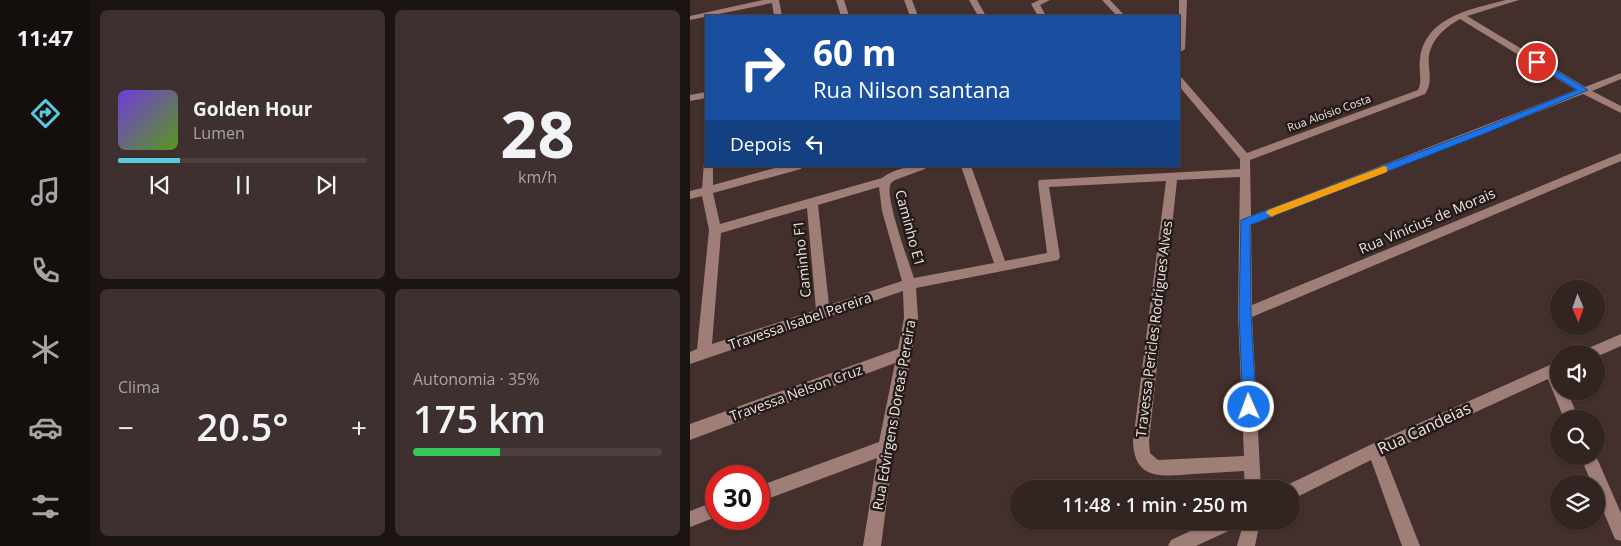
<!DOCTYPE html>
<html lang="pt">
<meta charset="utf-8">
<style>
body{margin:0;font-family:"Open Sans",sans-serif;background:#3d302e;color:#f1f3f6;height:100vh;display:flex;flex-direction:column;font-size:19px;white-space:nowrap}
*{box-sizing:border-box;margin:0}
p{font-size:16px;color:#a8a4a5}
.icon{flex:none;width:28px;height:28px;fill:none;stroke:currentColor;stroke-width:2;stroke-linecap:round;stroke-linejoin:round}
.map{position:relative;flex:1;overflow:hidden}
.side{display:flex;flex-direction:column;gap:10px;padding:10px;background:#1c1412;width:600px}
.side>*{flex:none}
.guide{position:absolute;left:15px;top:15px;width:475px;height:152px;border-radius:0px;box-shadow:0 1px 4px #0004,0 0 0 1px #4d413f;background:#1a4fa0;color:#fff;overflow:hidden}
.needle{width:32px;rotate:178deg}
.buttons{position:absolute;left:860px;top:280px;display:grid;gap:10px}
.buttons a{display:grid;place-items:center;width:55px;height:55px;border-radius:50%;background:#322421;box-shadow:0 1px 4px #0004,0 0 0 1px #4d413f;font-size:25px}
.speed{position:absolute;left:15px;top:465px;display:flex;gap:10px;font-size:25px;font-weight:700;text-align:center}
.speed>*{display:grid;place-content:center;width:65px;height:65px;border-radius:50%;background:#322421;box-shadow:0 1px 4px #0004,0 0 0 1px #4d413f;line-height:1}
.speed .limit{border:8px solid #d22;background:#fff;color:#111}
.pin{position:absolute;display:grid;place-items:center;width:42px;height:42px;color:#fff;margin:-21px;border:2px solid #fff;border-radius:50%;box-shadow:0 1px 5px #0007}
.me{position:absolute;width:55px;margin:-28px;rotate:358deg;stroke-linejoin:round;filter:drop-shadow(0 0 4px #0008)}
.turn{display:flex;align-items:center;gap:18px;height:105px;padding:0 25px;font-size:22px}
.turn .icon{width:65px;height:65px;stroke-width:2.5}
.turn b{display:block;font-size:35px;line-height:42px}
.then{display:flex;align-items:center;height:48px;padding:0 25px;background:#0003;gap:10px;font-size:19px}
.big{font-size:38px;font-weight:600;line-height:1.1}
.side .widget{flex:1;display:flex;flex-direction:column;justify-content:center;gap:8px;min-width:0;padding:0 18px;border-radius:8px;background:#3d302e}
.side .dial{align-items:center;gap:0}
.dial b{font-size:65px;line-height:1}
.song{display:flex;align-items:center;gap:15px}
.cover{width:60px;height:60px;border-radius:8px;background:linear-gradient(135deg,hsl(260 70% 55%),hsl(90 70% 35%))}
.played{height:5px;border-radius:2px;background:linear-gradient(90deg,#55cae0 25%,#4d413f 25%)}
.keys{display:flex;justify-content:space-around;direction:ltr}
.heat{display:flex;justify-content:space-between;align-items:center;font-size:28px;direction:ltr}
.charge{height:8px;border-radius:4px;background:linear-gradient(90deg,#34c759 35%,#4d413f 0)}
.side .tiles{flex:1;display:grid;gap:10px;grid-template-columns:repeat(2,1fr)}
.trip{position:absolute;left:320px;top:480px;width:290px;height:50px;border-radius:25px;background:#322421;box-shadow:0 1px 4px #0004,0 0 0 1px #4d413f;font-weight:600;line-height:50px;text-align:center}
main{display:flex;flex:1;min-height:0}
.tab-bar{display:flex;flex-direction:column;width:90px;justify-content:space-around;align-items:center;background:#140e0d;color:#a8a4a5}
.tab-bar .icon{width:35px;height:35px}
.tab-bar .active{color:#55cae0}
.tab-bar b{font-size:22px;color:#f1f3f6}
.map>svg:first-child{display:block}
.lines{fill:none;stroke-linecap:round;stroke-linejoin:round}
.minor{fill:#9e7e77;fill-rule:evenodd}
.route{fill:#1a73e8;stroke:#114b97}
.slow{fill:#f59e0b}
.labels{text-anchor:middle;stroke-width:5;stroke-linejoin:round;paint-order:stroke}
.far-street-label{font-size:11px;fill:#efe3e0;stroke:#231b19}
.street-label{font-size:14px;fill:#efe3e0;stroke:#231b19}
.near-street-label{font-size:16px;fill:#efe3e0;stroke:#231b19}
</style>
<main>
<nav class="tab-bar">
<b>11:47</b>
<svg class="icon active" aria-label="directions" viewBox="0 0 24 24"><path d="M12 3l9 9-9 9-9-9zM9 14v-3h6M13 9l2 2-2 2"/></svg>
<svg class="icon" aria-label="music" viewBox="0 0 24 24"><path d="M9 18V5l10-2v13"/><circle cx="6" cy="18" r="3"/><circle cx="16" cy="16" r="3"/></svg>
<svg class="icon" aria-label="phone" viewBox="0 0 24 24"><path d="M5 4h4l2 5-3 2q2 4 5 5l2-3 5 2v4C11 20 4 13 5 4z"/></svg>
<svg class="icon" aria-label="climate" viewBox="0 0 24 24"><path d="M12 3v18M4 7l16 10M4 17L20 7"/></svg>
<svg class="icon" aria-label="car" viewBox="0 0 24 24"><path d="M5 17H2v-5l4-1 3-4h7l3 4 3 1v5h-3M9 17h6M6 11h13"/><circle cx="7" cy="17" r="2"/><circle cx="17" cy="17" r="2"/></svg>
<svg class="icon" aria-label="filters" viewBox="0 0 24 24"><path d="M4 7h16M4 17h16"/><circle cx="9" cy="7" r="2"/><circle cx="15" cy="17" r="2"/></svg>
</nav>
<section class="side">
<div class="tiles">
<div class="widget">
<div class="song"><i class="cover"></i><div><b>Golden Hour</b><p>Lumen</p></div></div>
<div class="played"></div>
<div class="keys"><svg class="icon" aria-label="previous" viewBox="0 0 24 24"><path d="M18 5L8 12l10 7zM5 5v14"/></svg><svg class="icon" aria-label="pause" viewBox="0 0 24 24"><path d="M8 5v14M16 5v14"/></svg><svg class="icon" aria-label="next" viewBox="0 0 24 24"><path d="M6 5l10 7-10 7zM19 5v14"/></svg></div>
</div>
<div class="widget dial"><b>28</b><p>km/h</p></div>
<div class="widget"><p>Clima</p>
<div class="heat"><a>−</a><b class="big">20.5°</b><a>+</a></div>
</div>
<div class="widget"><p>Autonomia · 35%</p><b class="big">175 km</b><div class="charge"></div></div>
</div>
</section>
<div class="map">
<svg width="931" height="546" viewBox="0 0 931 546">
<rect width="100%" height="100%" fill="#43302c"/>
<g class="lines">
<!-- minor -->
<path class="minor" d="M73,0H89L92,16H84L82,3L0,20V16Z
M146,0H154L159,16H151Z
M214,0H222L228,16H220Z
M279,0H287L296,16H288Z
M349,0H360L350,5L356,16H348L341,4Z
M412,0H420L435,16H427Z
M489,0H497L495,49L489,53Z
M816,0H829L777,16L895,87L931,73V79L902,91L931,106V113L893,94L561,225L562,305L931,153V161L562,317L571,489H555L554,471C537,472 520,473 503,474C474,476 444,482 443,441L476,181L359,187L370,257L368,260L226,288L228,318L204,447L191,546H173L187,458L69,502V486L189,442L205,363L0,440V424L208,349L214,318L213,291L0,364V352L7,349L19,230L12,196L0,199V191L12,188L14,163H16V166H23V185L92,166H112L111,169L23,193L30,224L192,178C205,168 221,166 236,166L235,169L205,180C202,182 201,182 200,186C196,200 218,260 224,278L304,263L271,166H281L315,261L357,253L348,183L349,180L550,169V159L489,86V77L492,78L557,153L728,90C733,80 728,70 730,59C735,17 781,9 816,0ZM770,19L886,90L561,216L560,160L735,94C741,85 740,77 739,67C736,44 752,29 770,19ZM550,177L548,314L554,456L468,460L460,453L459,441L487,180ZM189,187L192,211L212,281L139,305L128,205ZM117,208L126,310L22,344L31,233Z
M16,92V98L0,101V95Z
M931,334V346L906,357V354H892L894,350Z
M869,361V391H877L889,419H874L858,379L694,454L730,546H712L681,460L601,500V489H594L595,486L680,445Z
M890,456H906L931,513V541L925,539L906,494V484H902Z
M26,501V517L0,527V511Z
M522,521H549L547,527L506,546H478L481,540Z
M554,521H570L565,546H547Z"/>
</g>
<!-- route -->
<path class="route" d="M847,59L898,90L796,133L560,225L561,314L566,407L564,411L559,413L554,411L553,407L549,314L551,220L790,129L887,90L844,63L843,62Z"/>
<!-- slow -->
<path class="slow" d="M694,166L697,167V172L585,215L582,217L576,213L578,210Z"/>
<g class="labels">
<!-- far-street labels -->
<g class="far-street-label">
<text transform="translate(639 113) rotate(-20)" y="4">Rua Aloísio Costa</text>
</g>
<!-- street labels -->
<g class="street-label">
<text transform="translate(737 221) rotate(-23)" y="5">Rua Vinícius de Morais</text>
<text transform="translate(220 228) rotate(75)" y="5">Caminho E1</text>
<text transform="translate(112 259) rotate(-96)" y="5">Caminho F1</text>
<text transform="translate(110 321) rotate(-19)" y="5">Travessa Isabel Pereira</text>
<text transform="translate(464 329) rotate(-83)" y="5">Travessa Pericles Rodrigues Alves</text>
<text transform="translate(106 393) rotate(-20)" y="5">Travessa Nelson Cruz</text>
<text transform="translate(204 415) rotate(-80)" y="5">Rua Edvirgens Doreas Pereira</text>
</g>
<!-- near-street labels -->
<g class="near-street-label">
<text transform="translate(734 428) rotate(-25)" y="6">Rua Candeias</text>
</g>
</g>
</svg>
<div class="buttons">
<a><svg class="needle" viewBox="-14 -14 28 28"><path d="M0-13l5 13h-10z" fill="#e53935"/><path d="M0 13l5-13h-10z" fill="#a8a4a5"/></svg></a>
<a><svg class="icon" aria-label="sound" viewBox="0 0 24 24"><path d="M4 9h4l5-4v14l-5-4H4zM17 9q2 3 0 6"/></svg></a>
<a><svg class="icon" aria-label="search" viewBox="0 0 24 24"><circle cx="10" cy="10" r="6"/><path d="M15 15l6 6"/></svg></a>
<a><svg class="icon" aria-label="layers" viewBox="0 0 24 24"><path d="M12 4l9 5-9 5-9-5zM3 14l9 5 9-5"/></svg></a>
</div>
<div class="speed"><div class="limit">30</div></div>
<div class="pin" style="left:847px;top:62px;background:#d93025"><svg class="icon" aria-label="arrive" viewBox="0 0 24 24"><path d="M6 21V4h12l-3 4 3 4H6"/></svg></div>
<svg class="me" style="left:559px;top:407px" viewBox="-20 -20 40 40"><circle r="17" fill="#1a73e8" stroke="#fff" stroke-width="3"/><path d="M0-11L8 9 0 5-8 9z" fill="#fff"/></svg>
<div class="trip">11:48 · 1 min · 250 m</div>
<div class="guide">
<div class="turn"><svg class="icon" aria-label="right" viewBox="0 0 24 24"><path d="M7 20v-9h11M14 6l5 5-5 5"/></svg><div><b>60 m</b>Rua Nilson santana</div></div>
<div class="then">Depois<svg class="icon" aria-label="left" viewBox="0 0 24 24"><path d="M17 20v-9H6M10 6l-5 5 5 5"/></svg></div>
</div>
</div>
</main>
